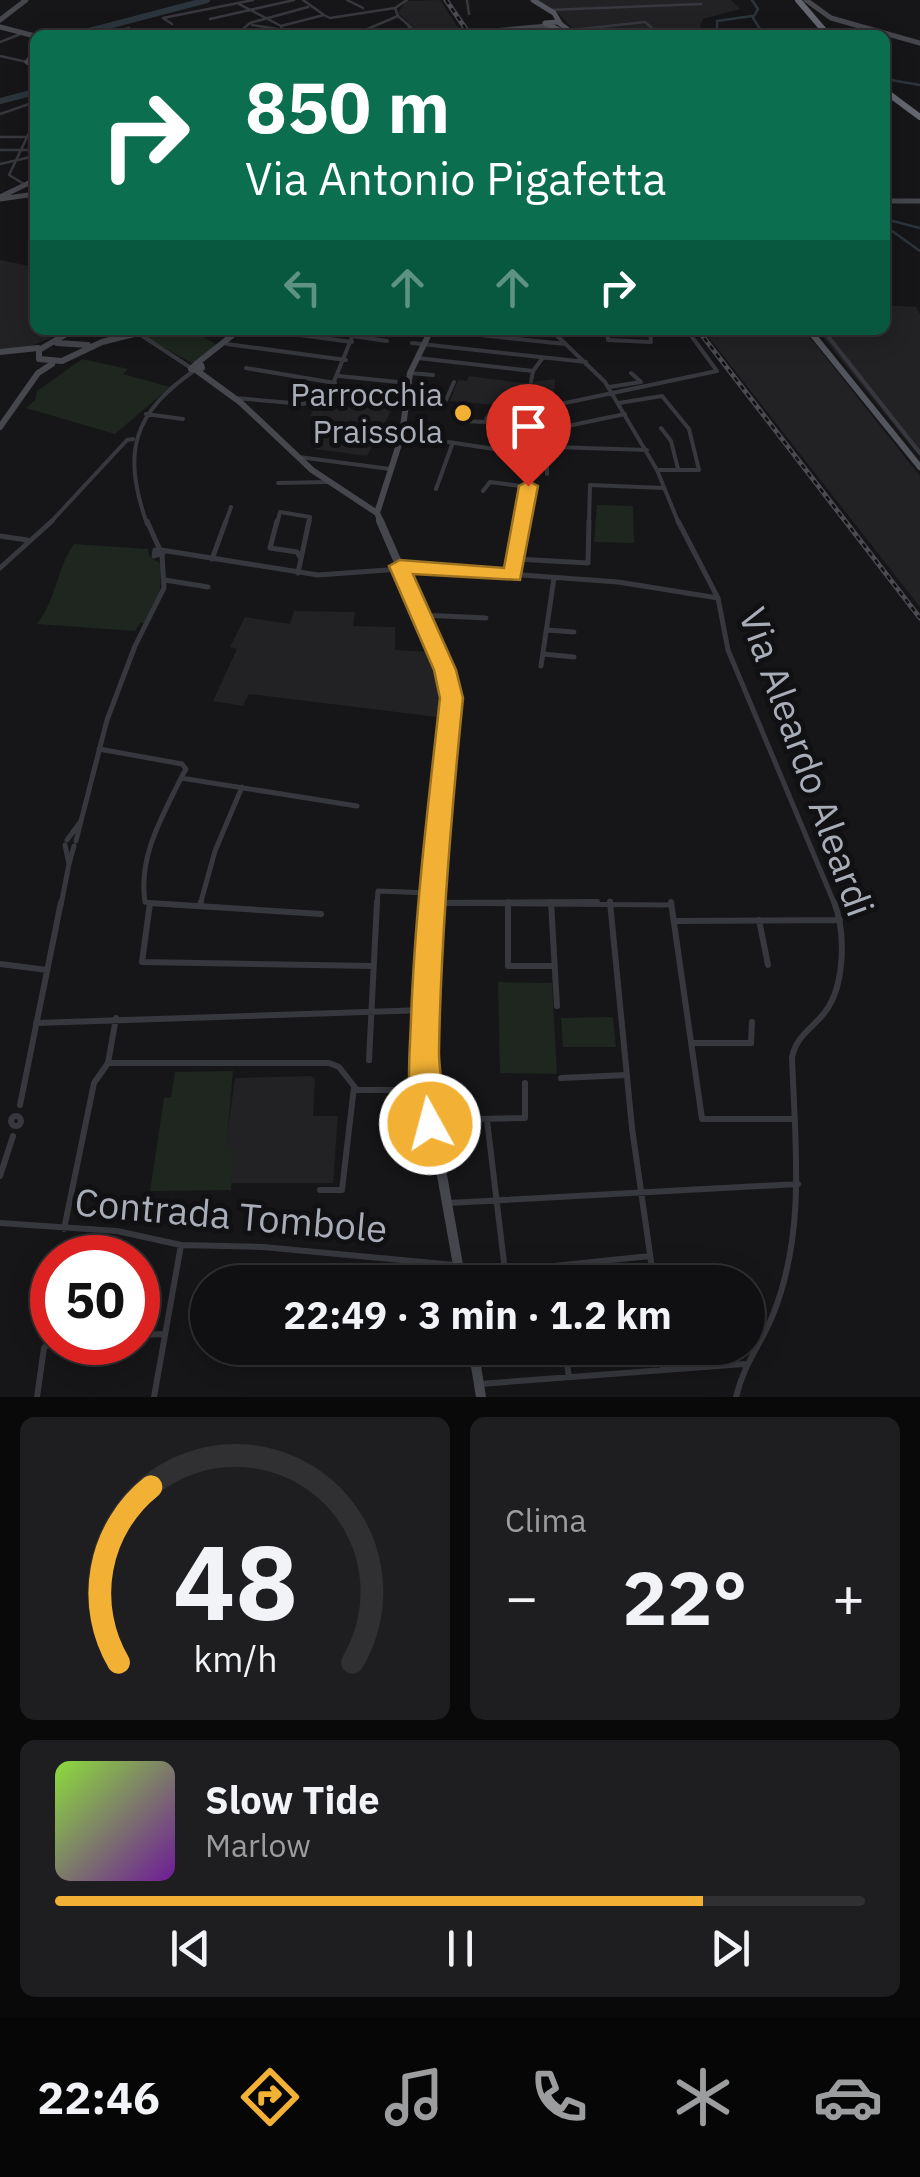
<!DOCTYPE html>
<html lang="it">
<meta charset="utf-8">
<style>
body{margin:0;font-family:"IBM Plex Sans",sans-serif;background:#1e1e20;color:#f1f3f6;height:100vh;display:flex;flex-direction:column;font-size:38px;white-space:nowrap}
*{box-sizing:border-box;margin:0}
p{font-size:32px;color:#9c9d9f}
.icon{flex:none;width:55px;height:55px;fill:none;stroke:currentColor;stroke-width:2;stroke-linecap:round;stroke-linejoin:round}
.map{position:relative;height:1397px;overflow:hidden}
.details{display:flex;flex-direction:column;gap:20px;padding:20px;background:#09090a;flex:1}
.details>*{flex:none}
.hud{position:absolute;left:30px;top:30px;width:860px;height:305px;border-radius:15px;box-shadow:0 5px 25px #0003,0 0 0 2px #303032;background:#0b6e4f;color:#fff;overflow:hidden}
.speed{position:absolute;left:30px;top:1235px;display:flex;gap:20px;font-size:50px;font-weight:700;text-align:center}
.speed>*{display:grid;place-content:center;width:130px;height:130px;border-radius:50%;background:#101012;box-shadow:0 5px 25px #0003,0 0 0 2px #303032;line-height:1}
.speed .limit{border:15px solid #d22;background:#fff;color:#111}
.pin{position:absolute;display:grid;place-items:center;width:85px;height:85px;color:#fff;margin:-102px -42px;border-radius:50% 50% 50% 0;rotate:-45deg;box-shadow:0 0 10px #0007}
.pin .icon{rotate:45deg}
.me{position:absolute;width:110px;margin:-55px;rotate:353deg;stroke-linejoin:round;filter:drop-shadow(0 0 8px #0008)}
.turn{display:flex;align-items:center;gap:35px;height:210px;padding:0 50px;font-size:45px}
.turn .icon{width:130px;height:130px;stroke-width:2.5}
.turn b{display:block;font-size:70px;line-height:85px}
.lanes{display:flex;align-items:center;height:95px;padding:0 50px;background:#0003;justify-content:center;gap:50px;direction:ltr}
.lanes .off{opacity:.35}
.big{font-size:75px;font-weight:800;line-height:1.1}
.details .tile{flex:1;display:flex;flex-direction:column;justify-content:center;gap:15px;min-width:0;padding:0 35px;border-radius:15px;background:#1e1e20}
.details .dial{align-items:center;gap:0}
.dial svg{height:260px;overflow:visible;fill:none;stroke:#303032;stroke-width:7;stroke-linecap:round;text-anchor:middle}
.dial text{fill:#f1f3f6;stroke:none}
.song{display:flex;align-items:center;gap:30px}
.cover{width:120px;height:120px;border-radius:15px;background:linear-gradient(135deg,hsl(90 70% 55%),hsl(280 70% 35%))}
.played{height:10px;border-radius:5px;background:linear-gradient(90deg,#f2b134 80%,#303032 80%)}
.keys{display:flex;justify-content:space-around;direction:ltr}
.heat{display:flex;justify-content:space-between;align-items:center;font-size:55px;direction:ltr}
.details .tiles{flex:1;display:grid;gap:20px;grid-template-columns:1fr 1fr}
.tile:last-child{grid-column:span 2}
.trip{position:absolute;left:190px;top:1265px;width:575px;height:100px;border-radius:50px;background:#101012;box-shadow:0 5px 25px #0003,0 0 0 2px #303032;font-weight:800;line-height:100px;text-align:center}
.dock{display:flex;height:160px;justify-content:space-around;align-items:center;background:#060607;color:#9c9d9f}
.dock .icon{width:70px;height:70px}
.dock .selected{color:#f2b134}
.dock b{font-size:45px;color:#f1f3f6}
.map>svg:first-child{display:block}
.built{fill:#222225}
.green{fill:#1e261f}
.lines{fill:none;stroke-linecap:round;stroke-linejoin:round}
.stream{stroke:#2c353c;stroke-width:2.5}
.river{stroke:#2c353c;stroke-width:6}
.street-far3{stroke:#37383d;stroke-width:2.5}
.street-far2{stroke:#37383d;stroke-width:4}
.street-far1{stroke:#37383d;stroke-width:5}
.street{stroke:#37383d;stroke-width:6}
.secondary-far3{stroke:#45474d;stroke-width:5}
.secondary-far2{stroke:#45474d;stroke-width:6}
.secondary-far1{stroke:#45474d;stroke-width:8}
.secondary{stroke:#45474d;stroke-width:10}
.primary-far1{stroke:#53555c;stroke-width:5}
.primary{stroke:#53555c;stroke-width:6}
.highway{stroke:#63666e;stroke-width:6}
.rail-casing{stroke:#4a4c52;stroke-width:5}
.rail{stroke:#111113;stroke-width:2.5;stroke-dasharray:5;stroke-linecap:butt}
.secondary-bridge{stroke:#45474d;stroke-width:5}
.route{fill:#f2b134;stroke:#9d7322;stroke-width:2.5}
.poi-dot{fill:#f2b134;stroke:#111113;stroke-width:4}
.labels{text-anchor:middle;stroke-width:10;stroke-linejoin:round;paint-order:stroke}
.poi-label{font-size:32px;fill:#a8adb8;stroke:#111113;text-anchor:end}
.near-street-label{font-size:38px;fill:#a8adb8;stroke:#111113}
</style>
<div class="map">
<svg width="920" height="1397" viewBox="0 0 920 1397">
<rect width="100%" height="100%" fill="#161618"/>
<!-- built -->
<path class="built" d="M440,0L461,32L423,35L398,13L406,1Z
M535,0H731L740,9L703,19L700,26L707,35H578L559,14Z
M0,260L35,267V330H62L59,334L27,348L0,349Z
M885,305L916,307L920,314V457L817,330H885Z
M703,330H804L920,476V607Z
M469,376L522,383L555,379L554,403L529,408L450,401L458,380L467,381Z
M331,399L392,409L367,456L315,449L327,418L310,416L316,405Z
M294,611L355,612L353,626L395,627V650L431,652L441,677L445,718L249,694L243,706L213,701L237,649L230,647L245,617L290,624Z
M311,1076L315,1080L313,1116H338L333,1183H230L225,1150L235,1078Z"/>
<!-- green -->
<path class="green" d="M159,330L180,336L193,331L219,346L192,363L141,335Z
M82,359L128,369L123,374L170,387L115,434L26,408L35,400L37,391Z
M597,505L633,506L634,543L594,542Z
M74,544L148,549L149,556L161,564L160,593L145,623H140L135,631L37,624C57,598 57,567 74,544Z
M498,982L552,983L557,1074L500,1073Z
M613,1017L616,1047H563L561,1018Z
M233,1071L226,1150H234L231,1190L150,1191L164,1098L171,1097L175,1072Z"/>
<g class="lines">
<!-- stream -->
<path class="stream" d="M752,0L758,9L754,16
M753,18L764,35
M725,35L717,30V21L752,16
M885,79L920,85
M885,219L920,228
M885,226L920,251"/>
<!-- river -->
<path class="river" d="M74,35L207,0
M0,101L35,92"/>
<!-- street-far3 -->
<path class="street-far3" d="M303,0L324,15
M347,0L363,8
M467,0L469,14
M239,4L281,26L284,35
M549,10L701,4
M398,16L420,35
M398,16L395,8L407,0
M210,19L294,0
M172,24L163,18L253,0
M252,25L283,30
M281,26L324,15L330,18L395,8
M368,30L410,31L408,24
M572,30L645,22L660,35
M238,33L250,23L308,7
M101,35L129,28
M191,35L207,31L248,35
M334,35L365,30L398,16
M0,42L23,33
M0,56L27,62
M0,114L35,102
M0,137H35
M0,150H35
M0,164L35,156
M24,184L9,175L29,133"/>
<!-- street-far2 -->
<path class="street-far2" d="M132,330H136
M263,330L352,342
M434,330L565,344
M551,330L605,382L657,470L679,524
M608,330V340L651,342L650,330
M823,330L920,453
M141,335L191,368
M353,336L387,341
M412,343L586,362
M227,344L346,360
M418,358L533,371L542,359
M246,368L335,383
M410,373L433,375
M631,373L640,381
M339,376L408,383
M531,382L533,371
M609,387L641,382
M407,395L446,400L454,382
M235,398L303,404L328,396L355,330
M619,403L662,396L689,429L699,470H657
M146,414L183,419
M463,421L485,422
M537,427L486,419L493,408L527,411L717,371L687,330
M661,428L671,441L678,469
M537,432L553,447L647,450
M539,432L625,414
M402,435L547,457V474
M299,457L390,469
M278,483L329,482
M436,489L452,445
M483,491L490,482L528,487
M49,524L127,440L133,439
M147,524C122,452 132,414 195,370
M225,524L231,507
M277,524L280,512L310,517L309,524
M521,524L537,427L527,411
M589,524L590,485L664,488"/>
<!-- street-far1 -->
<path class="street-far1" d="M147,521L160,550
M277,521L270,548L297,552L300,557
M678,521L718,598L728,650L835,905
M0,536L27,540
M155,550H161L163,553L154,556Z
M161,550L318,575L401,569
M212,559L226,521
M516,559L588,563L589,521
M400,566L618,582L718,598
M0,568L52,521
M298,573L309,521
M513,576L522,521
M165,580L208,587
M421,615L486,618
M547,630L574,632
M543,654L574,657
M541,666L554,578
M99,749L182,764L186,769L181,778L357,806
M81,821L107,720L135,646L164,588L162,555
M67,840L81,821L76,841
M65,845L69,864L74,846
M610,901V905
M150,903L178,905
M150,903L145,902C138,857 162,817 181,778
M432,903L671,905
M61,905L69,864
M200,905L215,851L242,787
M377,905L378,891L429,893"/>
<!-- street -->
<path class="street" d="M508,902V966H553
M551,902L557,1006
M610,902L632,1128L654,1282
M671,902L702,1119H793
M150,903L142,962L372,966
M150,903L321,914
M432,903L597,902
M200,906L201,902
M759,920L768,965
M676,921L840,920
M0,964L47,970
M36,1023L425,1010
M691,1043H751L752,1022
M369,1060L377,902
M108,1063H329L339,1067L357,1090H424
M561,1078L627,1075
M20,1105L61,902
M11 1121a5 5 0 1 1 10 0a5 5 0 1 1-10 0Z
M434,1120L525,1118V1083
M487,1120L505,1271L650,1256
M0,1176L13,1136
M320,1190H342L354,1087
M448,1203L798,1184
M0,1223L117,1231L181,1245L263,1247L455,1265
M64,1229L94,1083L108,1063L116,1018
M550,1267L553,1282
M138,1335L164,1334
M564,1348L569,1376
M661,1348L663,1368
M479,1384L744,1364
M37,1397L44,1348L52,1339
M154,1397L181,1245
M736,1397C745,1360 762,1344 774,1312C806,1230 795,1143 792,1057C797,1035 812,1029 825,1012C845,986 846,932 834,902"/>
<!-- secondary-far3 -->
<path class="secondary-far3" d="M806,0L831,18L920,43
M0,20L26,0
M0,27L35,36
M471,33L547,26
M454,35L465,33
M35,52L27,62L35,67
M0,197L35,180
M0,199L35,194
M885,201H920"/>
<!-- secondary-far2 -->
<path class="secondary-far2" d="M73,330L39,350V359L62,361L102,342
M102,342L150,330
M57,343L88,345
M0,352L38,348
M196,364L239,330
M196,364L201,365L202,368L191,369Z
M196,370L240,402L312,470L377,513
M0,427L38,373L52,364
M382,524L377,513L402,435L410,373L431,330"/>
<!-- secondary-far1 -->
<path class="secondary-far1" d="M380,521L445,670L452,699L432,853L430,905"/>
<!-- secondary -->
<path class="secondary" d="M430,902L424,1074L461,1282
M473,1348L481,1397"/>
<!-- primary-far1 -->
<path class="primary-far1" d="M533,0L554,13L560,23
M570,35L545,23L558,22L575,35"/>
<!-- primary -->
<path class="primary" d="M809,330L920,467"/>
<!-- highway -->
<path class="highway" d="M798,0L828,35
M885,91L920,117"/>
<defs>
<path id="rail" d="M446,0L470,35
M698,330L920,618"/>
</defs>
<!-- rail casing -->
<use href="#rail" class="rail-casing"/>
<!-- rail -->
<use href="#rail" class="rail"/>
<!-- secondary-bridge -->
<path class="secondary-bridge" d="M465,33H471"/>
</g>
<!-- route -->
<path class="route" d="M528,481L538,486L520,580L413,574L456,670L463,698C451,816 441,932 439,1050C438,1075 450,1112 440,1133L430,1137L419,1133C404,1100 410,1055 411,1019C415,911 428,806 440,698L434,670L389,566L400,560L504,568L519,486Z"/>
<!-- markers -->
<circle class="poi-dot" cx="463" cy="413" r="10"/>
<g class="labels">
<!-- poi labels -->
<g class="poi-label">
<text x="443" y="406">Parrocchia<tspan x="443" dy="37">Praissola</tspan></text>
</g>
<!-- near-street labels -->
<g class="near-street-label">
<text transform="translate(806 762) rotate(70)" y="13">Via Aleardo Aleardi</text>
<text transform="translate(231 1216) rotate(5)" y="13">Contrada Tombole</text>
</g>
</g>
</svg>
<div class="speed"><div class="limit">50</div></div>
<div class="pin" style="left:528px;top:486px;background:#d93025"><svg class="icon" aria-label="arrive" viewBox="0 0 24 24"><path d="M6 21V4h12l-3 4 3 4H6"/></svg></div>
<svg class="me" style="left:430px;top:1124px" viewBox="-20 -20 40 40"><circle r="17" fill="#f2b134" stroke="#fff" stroke-width="3"/><path d="M0-11L8 9 0 5-8 9z" fill="#fff"/></svg>
<div class="trip">22:49 · 3 min · 1.2 km</div>
<div class="hud">
<div class="turn"><svg class="icon" aria-label="right" viewBox="0 0 24 24"><path d="M7 20v-9h11M14 6l5 5-5 5"/></svg><div><b>850 m</b>Via Antonio Pigafetta</div></div>
<div class="lanes"><svg class="icon off" aria-label="left" viewBox="0 0 24 24"><path d="M17 20v-9H6M10 6l-5 5 5 5"/></svg><svg class="icon off" aria-label="ahead" viewBox="0 0 24 24"><path d="M12 20V5M6 11l6-6 6 6"/></svg><svg class="icon off" aria-label="ahead" viewBox="0 0 24 24"><path d="M12 20V5M6 11l6-6 6 6"/></svg><svg class="icon" aria-label="right" viewBox="0 0 24 24"><path d="M7 20v-9h11M14 6l5 5-5 5"/></svg></div>
</div>
</div>
<section class="details">
<div class="tiles">
<div class="tile dial"><svg viewBox="0 0 100 80">
<path d="M14 69A42 42 0 1 1 86 69"/>
<path d="M14 69A42 42 0 0 1 24 15" stroke="#f2b134"/>
<text x="50" y="56" font-size="32" font-weight="700">48</text>
<text x="50" y="72" font-size="11">km/h</text>
</svg></div>
<div class="tile"><p>Clima</p>
<div class="heat"><a>−</a><b class="big">22°</b><a>+</a></div>
</div>
<div class="tile">
<div class="song"><i class="cover"></i><div><b>Slow Tide</b><p>Marlow</p></div></div>
<div class="played"></div>
<div class="keys"><svg class="icon" aria-label="previous" viewBox="0 0 24 24"><path d="M18 5L8 12l10 7zM5 5v14"/></svg><svg class="icon" aria-label="pause" viewBox="0 0 24 24"><path d="M8 5v14M16 5v14"/></svg><svg class="icon" aria-label="next" viewBox="0 0 24 24"><path d="M6 5l10 7-10 7zM19 5v14"/></svg></div>
</div>
</div>
</section>
<nav class="dock">
<b>22:46</b>
<svg class="icon selected" aria-label="directions" viewBox="0 0 24 24"><path d="M12 3l9 9-9 9-9-9zM9 14v-3h6M13 9l2 2-2 2"/></svg>
<svg class="icon" aria-label="music" viewBox="0 0 24 24"><path d="M9 18V5l10-2v13"/><circle cx="6" cy="18" r="3"/><circle cx="16" cy="16" r="3"/></svg>
<svg class="icon" aria-label="phone" viewBox="0 0 24 24"><path d="M5 4h4l2 5-3 2q2 4 5 5l2-3 5 2v4C11 20 4 13 5 4z"/></svg>
<svg class="icon" aria-label="climate" viewBox="0 0 24 24"><path d="M12 3v18M4 7l16 10M4 17L20 7"/></svg>
<svg class="icon" aria-label="car" viewBox="0 0 24 24"><path d="M5 17H2v-5l4-1 3-4h7l3 4 3 1v5h-3M9 17h6M6 11h13"/><circle cx="7" cy="17" r="2"/><circle cx="17" cy="17" r="2"/></svg>
</nav>
